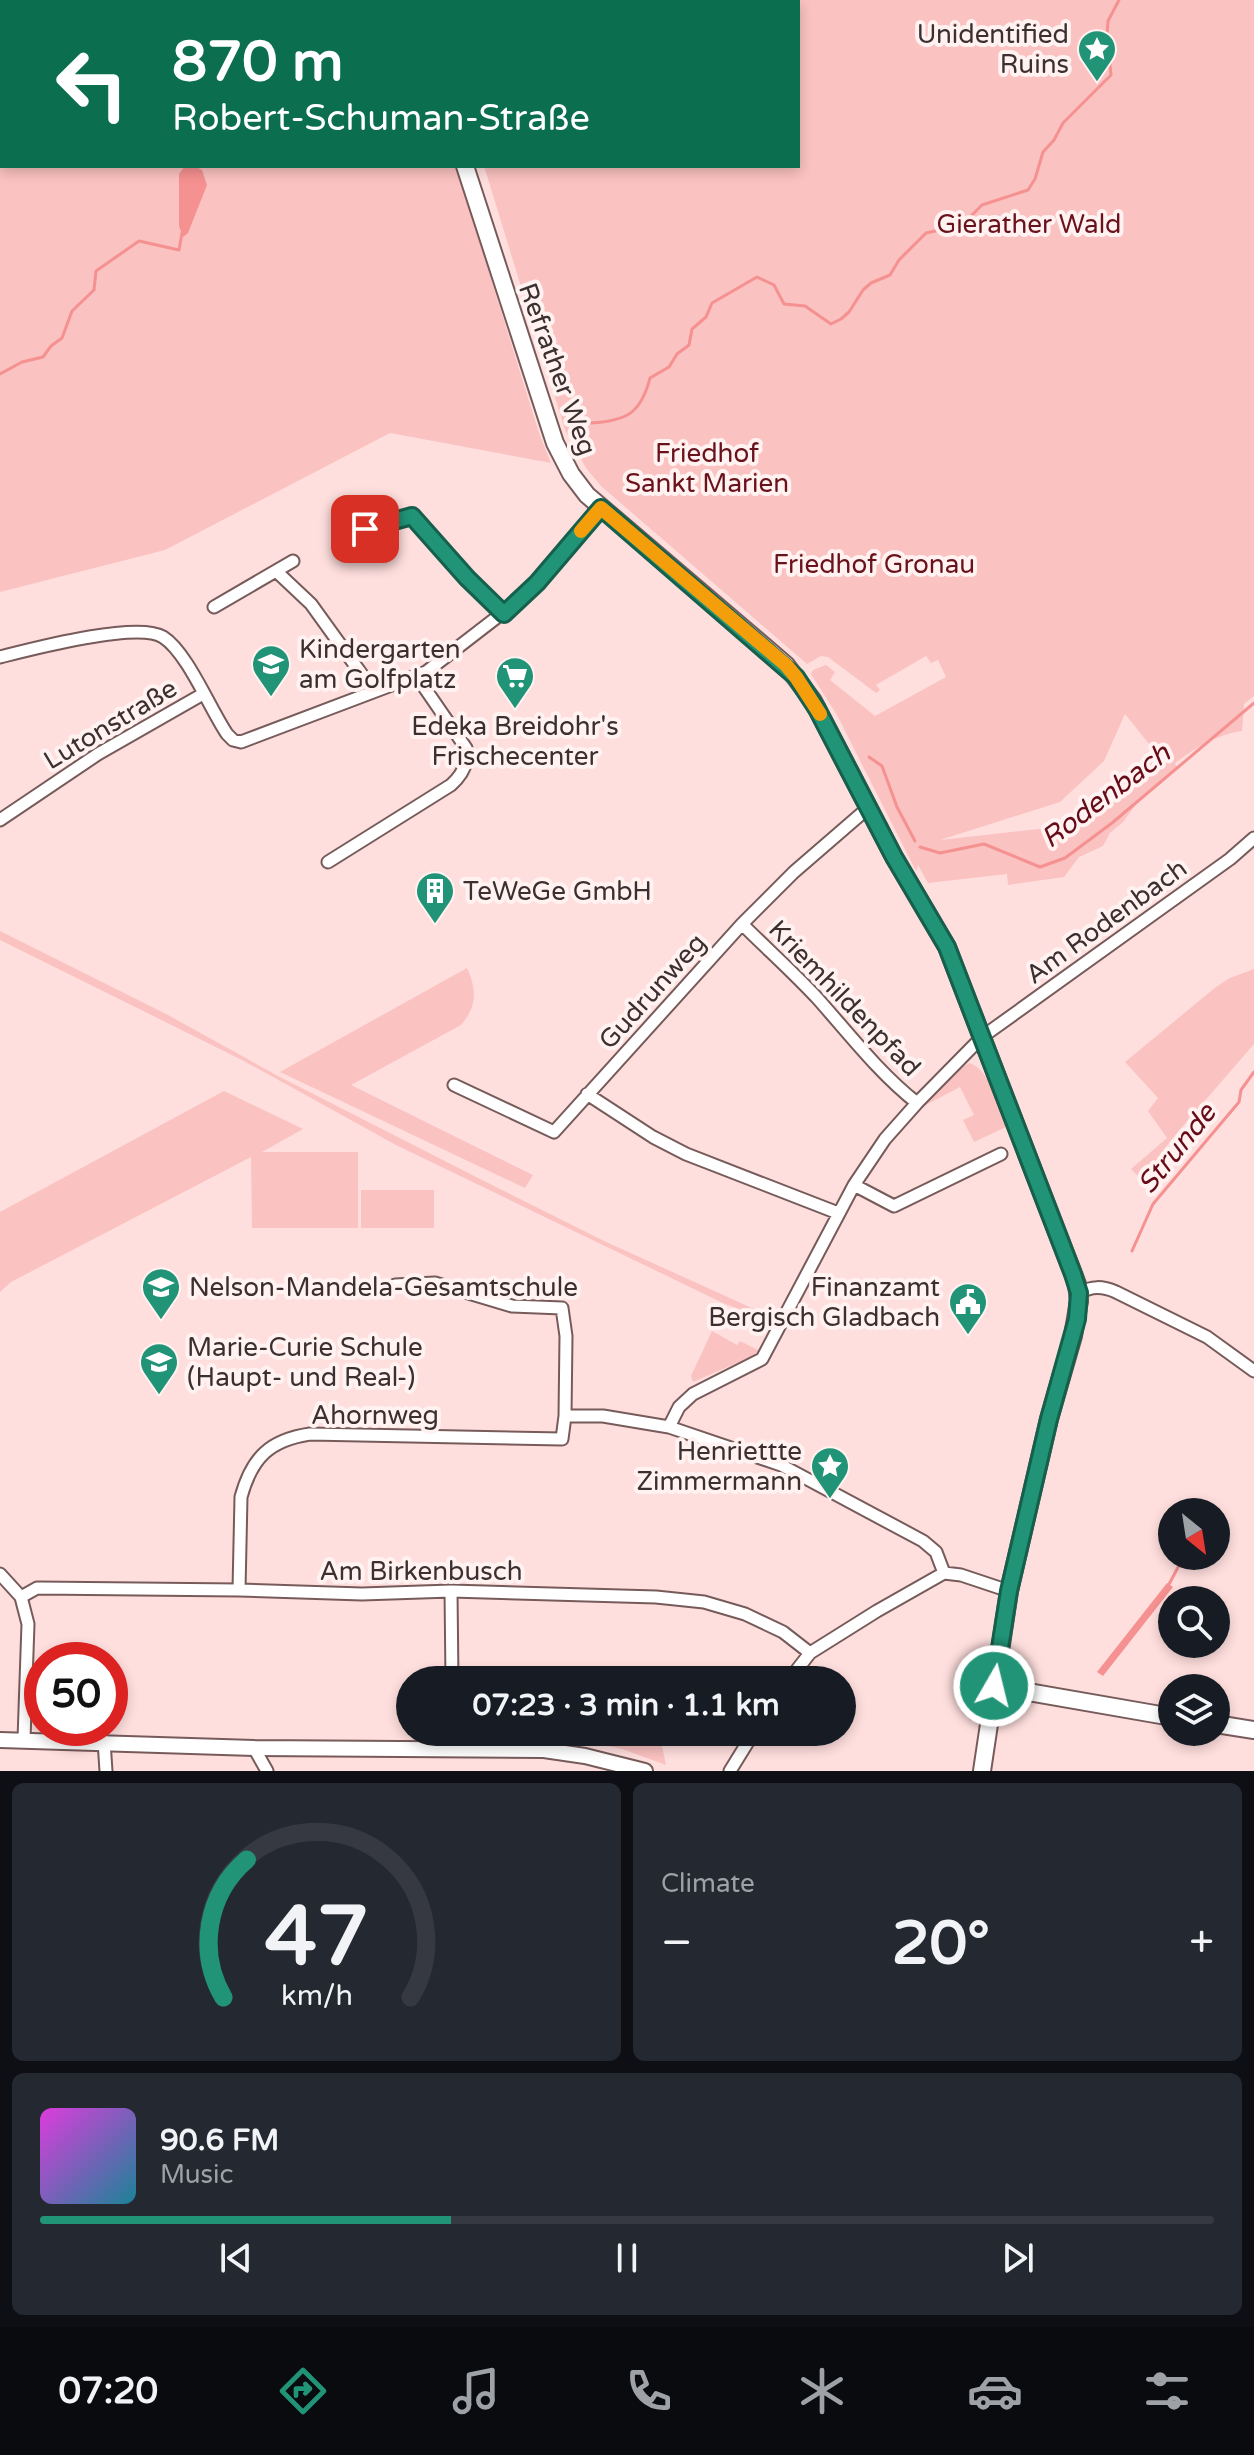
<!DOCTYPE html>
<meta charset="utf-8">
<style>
body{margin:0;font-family:"Varela Round",sans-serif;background:#242831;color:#f1f3f6;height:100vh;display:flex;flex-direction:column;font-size:30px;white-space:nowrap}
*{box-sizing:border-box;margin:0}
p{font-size:26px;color:#9ea1a6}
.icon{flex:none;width:44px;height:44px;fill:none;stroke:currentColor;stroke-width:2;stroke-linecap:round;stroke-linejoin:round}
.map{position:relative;height:1771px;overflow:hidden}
.sheet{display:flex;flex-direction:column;gap:12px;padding:12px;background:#0d0f14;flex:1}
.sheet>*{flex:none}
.guide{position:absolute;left:0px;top:0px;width:800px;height:168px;box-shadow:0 4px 12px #0003;background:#0b6e4f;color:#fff;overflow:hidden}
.needle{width:52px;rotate:150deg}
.tools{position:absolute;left:1158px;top:1498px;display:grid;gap:16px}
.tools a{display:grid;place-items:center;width:72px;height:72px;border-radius:50%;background:#171b24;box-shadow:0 4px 12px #0003;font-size:40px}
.speed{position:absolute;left:24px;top:1642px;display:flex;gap:16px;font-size:40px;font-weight:700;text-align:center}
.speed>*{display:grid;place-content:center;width:104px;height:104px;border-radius:50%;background:#171b24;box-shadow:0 4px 12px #0003;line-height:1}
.speed .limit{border:12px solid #d22;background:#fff;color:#111}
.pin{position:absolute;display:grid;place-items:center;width:68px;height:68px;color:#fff;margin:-34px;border-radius:16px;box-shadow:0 4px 12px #0006}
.me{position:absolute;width:88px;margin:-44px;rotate:8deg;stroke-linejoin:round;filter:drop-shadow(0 0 6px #0008)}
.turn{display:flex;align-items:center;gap:28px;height:168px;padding:0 40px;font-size:36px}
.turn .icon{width:104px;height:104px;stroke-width:2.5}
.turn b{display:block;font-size:56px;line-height:68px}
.big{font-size:60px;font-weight:700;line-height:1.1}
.sheet .widget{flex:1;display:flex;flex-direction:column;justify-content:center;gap:12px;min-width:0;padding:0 28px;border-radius:12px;background:#242831}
.sheet .dial{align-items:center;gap:0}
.dial svg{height:208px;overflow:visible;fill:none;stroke:#363941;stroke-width:7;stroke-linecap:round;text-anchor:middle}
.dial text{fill:#f1f3f6;stroke:none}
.song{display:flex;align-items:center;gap:24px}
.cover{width:96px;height:96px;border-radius:12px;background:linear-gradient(135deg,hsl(300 70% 55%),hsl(190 70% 35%))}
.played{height:8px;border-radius:4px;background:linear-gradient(90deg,#219477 35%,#363941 35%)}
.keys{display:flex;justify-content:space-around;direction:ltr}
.heat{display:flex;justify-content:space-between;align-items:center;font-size:44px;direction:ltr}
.sheet .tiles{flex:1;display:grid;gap:12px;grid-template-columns:1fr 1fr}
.widget:last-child{grid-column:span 2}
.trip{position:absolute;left:396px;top:1666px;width:460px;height:80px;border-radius:40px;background:#171b24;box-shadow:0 4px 12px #0003;font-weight:700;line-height:80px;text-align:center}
.tab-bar{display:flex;height:128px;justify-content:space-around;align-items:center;background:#090b0e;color:#9ea1a6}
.tab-bar .icon{width:56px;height:56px}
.tab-bar .on{color:#219477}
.tab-bar b{font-size:36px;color:#f1f3f6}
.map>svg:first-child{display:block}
.green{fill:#fac2c0;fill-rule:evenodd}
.water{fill:#f59190}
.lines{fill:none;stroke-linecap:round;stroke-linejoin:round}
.stream{stroke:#f59190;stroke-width:3}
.minor-casing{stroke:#765b5a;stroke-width:15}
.tertiary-casing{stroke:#765b5a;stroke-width:18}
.secondary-casing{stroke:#765b5a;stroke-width:20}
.minor{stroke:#fff;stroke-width:11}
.tertiary{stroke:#fff;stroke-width:14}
.secondary{stroke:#fff;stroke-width:16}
.route-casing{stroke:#15604d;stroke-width:20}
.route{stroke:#219477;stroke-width:14}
.slow{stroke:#f59e0b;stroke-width:14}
.labels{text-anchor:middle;stroke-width:8;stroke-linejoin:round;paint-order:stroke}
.poi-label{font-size:26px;fill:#3b2f2f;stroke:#fff2f1;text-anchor:start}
.park-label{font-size:26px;fill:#6a121b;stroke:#fff2f1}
.street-label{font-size:26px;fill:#3b2f2f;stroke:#fff2f1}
.water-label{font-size:28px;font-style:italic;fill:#660c18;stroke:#fff2f1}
</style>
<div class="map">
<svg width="1254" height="1771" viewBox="0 0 1254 1771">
<rect width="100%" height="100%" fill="#ffdfde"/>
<!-- green -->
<path class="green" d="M0,0H404V2H2V166H456L539,433L551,463L390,433L165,550L0,592Z
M433,0H1254V696L1244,704L1242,731C1215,735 1197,747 1175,763L1177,767L1143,795L1123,822L1110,833L1103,846L1079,857L1064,877L1008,885L1007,874L928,883L918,865L916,871L837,715L811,674L813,670L826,665L835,672L830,680L875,716L946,677L938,660L931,663L926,656L876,685L880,690L876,693L828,657L821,656L807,664L601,486L586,468L565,430L484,166H798V2ZM1125,714L1154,750L1074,825L940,840L1060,802L1104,761Z
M0,931L168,1015L278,1076L486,1182L604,1241L772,1317L770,1320L725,1304L396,1145L242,1060L0,940Z
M467,968C477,990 477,1006 461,1025L351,1085L533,1175L525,1188L280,1072Z
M1254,969V1044L1171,1140L1142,1180L1131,1169L1167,1138L1148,1111L1158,1098L1125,1062L1216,987L1230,978Z
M970,1063C992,1072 998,1107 1006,1127L974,1142L963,1120L974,1115L960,1087L920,1108L962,1067Z
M224,1091L303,1129L262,1152H358V1228H252L251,1157L11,1282L0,1292V1212Z
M361,1190H434V1228H361Z
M712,1331L737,1345L740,1341L762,1352L693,1382L691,1376Z
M646,1732H659L666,1765L622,1749L578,1739H615Z"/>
<!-- water -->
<path class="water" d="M194,166L202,170L207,185L188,233L183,237L179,226V174L184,167Z
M1167,1583L1173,1587L1103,1676L1097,1672Z"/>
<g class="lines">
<!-- stream -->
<path class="stream" d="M333,2L334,0
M0,374L22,362L43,357L51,346L62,338L72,311L94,290L96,271L139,241L179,250L182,233
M591,423C627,421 641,413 650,378L669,367L677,354L689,345L692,329L706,317L712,303L757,277L774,285L784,304L805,306L831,324L841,319L849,312L863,290L871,283L890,275L899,260L926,233L962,225L982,205L1028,190L1035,179L1043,152L1054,140L1063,123L1111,75L1107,35L1108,21L1119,0
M869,757L882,766L897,807L915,841
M920,847L940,853L984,844L1040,867L1065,858L1112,823L1254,703
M1132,1251L1153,1204L1239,1102L1241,1090L1254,1072
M1167,1588L1184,1556"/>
<defs>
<path id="minor" d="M365,529L412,516L467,578L504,614
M276,571L311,604L373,690
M214,607L293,561
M0,657C32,649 137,621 163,637C187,652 210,709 227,734L233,740L241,742L426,672L518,601L537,583L601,508
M0,820L98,754L203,694
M328,862L451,785C462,775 469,762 466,748L424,687L422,680L426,672
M742,924C767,949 794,973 818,999C850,1035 879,1073 917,1103
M454,1085L554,1132L742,924L794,872L868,808
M587,1094L653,1137L686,1154L838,1213
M854,1185L894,1206L1001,1154
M395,1285L435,1283L512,1306L562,1308L566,1336L565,1416
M1079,1293C1092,1286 1102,1286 1116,1292L1207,1337L1254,1371
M669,1427L679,1407L693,1394L762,1359L854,1185L885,1139L917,1103L982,1037L1230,859L1254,838
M0,1574L21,1597L28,1624L24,1739
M239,1590L241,1497C252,1457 270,1440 310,1434L562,1439L565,1416H603L669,1427L781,1465L923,1541L936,1552L944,1573
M451,1591L452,1680
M21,1597L37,1588L239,1590L362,1594L451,1591L656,1597L704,1602L745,1614L783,1632L810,1653
M789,1680L810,1653L877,1611L944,1573L961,1575L1009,1591
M453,1732L454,1750
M104,1741L106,1771
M254,1748L267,1771
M730,1771L754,1732"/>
<path id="tertiary" d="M0,1740L254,1748L544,1750L585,1756L645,1771"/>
<path id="secondary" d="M414,0V2
M465,166L555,443L571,474L587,495L786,665L813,701L894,857L947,947L1077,1284L1079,1301L1073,1336L1049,1419L1009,1591L982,1771
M994,1686L1172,1717
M1216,1724L1254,1730"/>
</defs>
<!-- minor casing -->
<use href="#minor" class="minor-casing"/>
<!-- tertiary casing -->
<use href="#tertiary" class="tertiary-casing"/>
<!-- secondary casing -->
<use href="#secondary" class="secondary-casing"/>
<!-- minor -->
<use href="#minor" class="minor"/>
<!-- tertiary -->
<use href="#tertiary" class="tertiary"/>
<!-- secondary -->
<use href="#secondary" class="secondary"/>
</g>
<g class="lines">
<defs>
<path id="route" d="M365,529L412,516L467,578L504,614L537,583L601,508L796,677L817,709L894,857L947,947L1073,1274L1079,1293L1077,1319L1049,1419L1009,1591L994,1686"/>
</defs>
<!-- route casing -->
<use href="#route" class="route-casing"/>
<!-- route -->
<use href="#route" class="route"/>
<!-- slow -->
<path class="slow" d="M581,531L601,508L786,665L796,677L820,714"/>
</g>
<!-- icons -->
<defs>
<symbol id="sight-pin" viewBox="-11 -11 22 30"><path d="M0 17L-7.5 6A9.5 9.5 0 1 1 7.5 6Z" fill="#219477" stroke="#fff2f1"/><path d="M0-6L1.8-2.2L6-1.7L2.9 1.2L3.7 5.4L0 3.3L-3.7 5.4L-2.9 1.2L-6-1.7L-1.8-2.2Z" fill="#fff"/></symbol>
<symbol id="school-pin" viewBox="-11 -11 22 30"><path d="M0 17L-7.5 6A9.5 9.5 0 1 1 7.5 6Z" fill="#219477" stroke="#fff2f1"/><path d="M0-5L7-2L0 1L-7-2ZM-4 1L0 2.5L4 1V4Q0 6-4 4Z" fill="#fff"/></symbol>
<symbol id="supermarket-pin" viewBox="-11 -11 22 30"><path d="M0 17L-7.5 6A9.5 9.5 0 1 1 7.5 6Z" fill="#219477" stroke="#fff2f1"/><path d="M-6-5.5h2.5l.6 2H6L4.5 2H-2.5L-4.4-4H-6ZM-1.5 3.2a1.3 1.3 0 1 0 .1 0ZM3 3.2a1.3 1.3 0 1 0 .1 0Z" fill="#fff"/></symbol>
<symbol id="building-pin" viewBox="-11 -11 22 30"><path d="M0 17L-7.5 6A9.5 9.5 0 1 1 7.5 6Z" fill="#219477" stroke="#fff2f1"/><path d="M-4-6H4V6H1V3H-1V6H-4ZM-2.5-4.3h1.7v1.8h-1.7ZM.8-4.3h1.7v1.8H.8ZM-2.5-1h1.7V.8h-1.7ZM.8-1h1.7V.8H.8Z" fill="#fff"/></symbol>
<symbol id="civic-pin" viewBox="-11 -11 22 30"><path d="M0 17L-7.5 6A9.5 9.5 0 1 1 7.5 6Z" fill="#219477" stroke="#fff2f1"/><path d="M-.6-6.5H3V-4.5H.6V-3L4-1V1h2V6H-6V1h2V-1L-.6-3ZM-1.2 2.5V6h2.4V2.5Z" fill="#fff"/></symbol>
</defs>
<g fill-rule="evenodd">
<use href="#sight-pin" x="1075" y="27" width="44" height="60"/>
<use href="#school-pin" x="249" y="642" width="44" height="60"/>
<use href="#supermarket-pin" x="493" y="654" width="44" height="60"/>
<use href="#building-pin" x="413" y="869" width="44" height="60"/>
<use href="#school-pin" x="139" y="1265" width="44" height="60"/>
<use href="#civic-pin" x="946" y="1280" width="44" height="60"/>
<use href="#school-pin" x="137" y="1340" width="44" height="60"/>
<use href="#sight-pin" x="808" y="1444" width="44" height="60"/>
</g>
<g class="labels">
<!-- poi labels -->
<g class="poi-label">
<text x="1069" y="43" text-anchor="end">Unidentified<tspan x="1069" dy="30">Ruins</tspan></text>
<text x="299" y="658">Kindergarten<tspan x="299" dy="30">am Golfplatz</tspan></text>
<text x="515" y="735" text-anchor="middle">Edeka Breidohr's<tspan x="515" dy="30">Frischecenter</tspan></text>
<text x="463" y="900">TeWeGe GmbH</text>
<text x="189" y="1296">Nelson-Mandela-Gesamtschule</text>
<text x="940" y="1296" text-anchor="end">Finanzamt<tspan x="940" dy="30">Bergisch Gladbach</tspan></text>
<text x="187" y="1356">Marie-Curie Schule<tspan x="187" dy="30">(Haupt- und Real-)</tspan></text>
<text x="802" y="1460" text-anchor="end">Henriettte<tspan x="802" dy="30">Zimmermann</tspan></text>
</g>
<!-- park labels -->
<g class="park-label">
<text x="1029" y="233">Gierather Wald</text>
<text x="707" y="462">Friedhof<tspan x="707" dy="30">Sankt Marien</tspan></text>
<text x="874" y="573">Friedhof Gronau</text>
</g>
<!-- street labels -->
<g class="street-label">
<text transform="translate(558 369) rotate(70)" y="9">Refrather Weg</text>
<text transform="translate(110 724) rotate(-31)" y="9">Lutonstraße</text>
<text transform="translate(1106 921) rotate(-36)" y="9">Am Rodenbach</text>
<text transform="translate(652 991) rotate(-48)" y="9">Gudrunweg</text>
<text transform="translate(845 998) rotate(46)" y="9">Kriemhildenpfad</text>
<text x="375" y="1424">Ahornweg</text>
<text x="421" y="1580">Am Birkenbusch</text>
</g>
<!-- water labels -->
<g class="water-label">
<text transform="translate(1105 795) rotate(-37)" y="10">Rodenbach</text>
<text transform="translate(1176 1148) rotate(-51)" y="10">Strunde</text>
</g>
</g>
</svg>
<div class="tools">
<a><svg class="needle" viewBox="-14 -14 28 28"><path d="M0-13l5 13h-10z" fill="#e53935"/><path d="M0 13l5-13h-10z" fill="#9ea1a6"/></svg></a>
<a><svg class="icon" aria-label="search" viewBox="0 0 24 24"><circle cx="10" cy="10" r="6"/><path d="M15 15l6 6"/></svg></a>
<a><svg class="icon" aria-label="layers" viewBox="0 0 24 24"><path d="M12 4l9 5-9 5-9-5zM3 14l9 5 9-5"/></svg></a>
</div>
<div class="speed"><div class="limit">50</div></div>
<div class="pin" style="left:365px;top:529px;background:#d93025"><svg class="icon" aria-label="arrive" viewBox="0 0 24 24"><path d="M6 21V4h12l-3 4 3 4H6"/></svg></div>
<svg class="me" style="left:994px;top:1686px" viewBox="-20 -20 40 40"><circle r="17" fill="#219477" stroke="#fff" stroke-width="3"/><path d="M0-11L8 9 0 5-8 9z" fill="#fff"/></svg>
<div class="trip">07:23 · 3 min · 1.1 km</div>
<div class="guide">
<div class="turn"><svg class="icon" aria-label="left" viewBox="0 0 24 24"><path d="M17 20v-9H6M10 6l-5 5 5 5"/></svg><div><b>870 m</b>Robert-Schuman-Straße</div></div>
</div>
</div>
<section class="sheet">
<div class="tiles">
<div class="widget dial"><svg viewBox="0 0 100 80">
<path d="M14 69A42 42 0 1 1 86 69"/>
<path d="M14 69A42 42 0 0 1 23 16" stroke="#219477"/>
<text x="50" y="56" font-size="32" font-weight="700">47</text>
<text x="50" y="72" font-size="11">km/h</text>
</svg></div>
<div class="widget"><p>Climate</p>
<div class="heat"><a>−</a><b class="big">20°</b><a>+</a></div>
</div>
<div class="widget">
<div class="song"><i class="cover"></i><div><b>90.6 FM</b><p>Music</p></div></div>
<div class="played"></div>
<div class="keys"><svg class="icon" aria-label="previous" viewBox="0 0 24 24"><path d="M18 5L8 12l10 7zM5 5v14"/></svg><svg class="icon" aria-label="pause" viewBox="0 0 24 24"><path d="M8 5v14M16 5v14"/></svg><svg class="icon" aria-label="next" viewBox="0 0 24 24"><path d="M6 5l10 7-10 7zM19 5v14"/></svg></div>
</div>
</div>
</section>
<nav class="tab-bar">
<b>07:20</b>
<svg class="icon on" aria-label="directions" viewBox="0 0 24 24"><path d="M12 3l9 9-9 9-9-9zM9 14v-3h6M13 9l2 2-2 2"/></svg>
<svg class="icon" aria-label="music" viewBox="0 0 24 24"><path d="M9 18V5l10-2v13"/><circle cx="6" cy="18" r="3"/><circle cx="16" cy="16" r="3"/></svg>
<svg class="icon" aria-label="phone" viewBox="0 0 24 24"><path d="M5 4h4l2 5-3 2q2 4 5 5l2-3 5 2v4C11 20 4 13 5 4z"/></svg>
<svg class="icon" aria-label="climate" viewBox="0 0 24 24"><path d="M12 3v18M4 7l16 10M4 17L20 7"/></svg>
<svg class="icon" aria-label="car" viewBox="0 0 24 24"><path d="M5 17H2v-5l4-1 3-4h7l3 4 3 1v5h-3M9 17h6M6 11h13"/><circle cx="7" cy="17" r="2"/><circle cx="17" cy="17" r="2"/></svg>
<svg class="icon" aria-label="filters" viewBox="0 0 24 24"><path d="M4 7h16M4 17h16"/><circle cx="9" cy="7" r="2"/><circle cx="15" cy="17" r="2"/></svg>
</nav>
